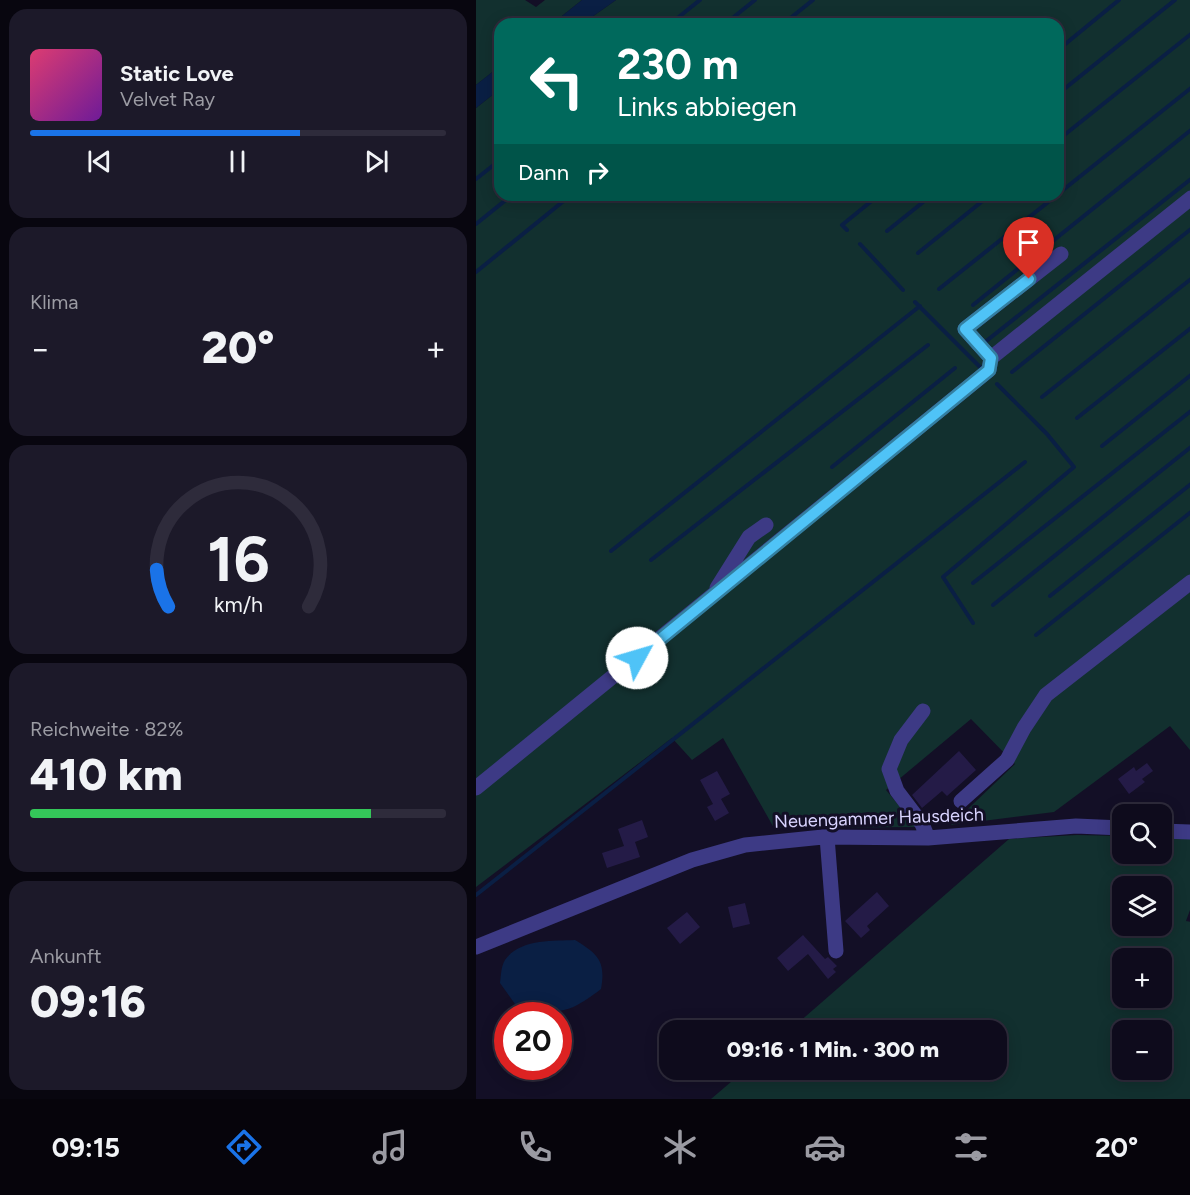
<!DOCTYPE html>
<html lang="de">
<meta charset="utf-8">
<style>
body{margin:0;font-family:Figtree,sans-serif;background:#1c1929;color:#f1f3f6;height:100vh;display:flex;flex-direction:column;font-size:22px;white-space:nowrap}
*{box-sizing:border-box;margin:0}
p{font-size:20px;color:#9b9ba3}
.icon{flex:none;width:33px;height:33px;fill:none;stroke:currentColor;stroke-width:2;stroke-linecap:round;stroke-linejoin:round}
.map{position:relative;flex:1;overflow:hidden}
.side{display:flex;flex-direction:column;gap:9px;padding:9px;background:#08060f;width:476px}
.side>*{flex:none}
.banner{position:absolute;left:18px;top:18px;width:570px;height:183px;border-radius:18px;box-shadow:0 3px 15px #0003,0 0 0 2px #2e2b3b;background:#00695c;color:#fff;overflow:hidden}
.fabs{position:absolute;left:636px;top:804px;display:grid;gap:12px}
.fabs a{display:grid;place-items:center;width:60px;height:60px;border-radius:12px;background:#0e0b1c;box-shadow:0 3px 15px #0003,0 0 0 2px #2e2b3b;font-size:30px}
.speed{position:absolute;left:18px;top:1002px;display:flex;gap:12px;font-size:30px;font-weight:700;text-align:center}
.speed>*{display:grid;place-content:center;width:78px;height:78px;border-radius:50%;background:#0e0b1c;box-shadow:0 3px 15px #0003,0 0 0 2px #2e2b3b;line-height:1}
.speed .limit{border:9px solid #d22;background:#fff;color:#111}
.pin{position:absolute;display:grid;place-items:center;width:51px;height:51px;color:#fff;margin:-62px -26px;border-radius:50% 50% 50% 0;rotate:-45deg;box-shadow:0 0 6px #0007}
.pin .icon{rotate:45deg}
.me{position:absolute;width:66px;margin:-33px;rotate:51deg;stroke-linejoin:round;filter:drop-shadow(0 0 4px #0008)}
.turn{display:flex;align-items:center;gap:21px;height:126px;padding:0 24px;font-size:27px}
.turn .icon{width:78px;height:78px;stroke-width:2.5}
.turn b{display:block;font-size:42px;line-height:51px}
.then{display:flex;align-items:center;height:57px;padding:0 24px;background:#0003;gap:12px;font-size:22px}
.big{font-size:45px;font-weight:800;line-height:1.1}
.side .tile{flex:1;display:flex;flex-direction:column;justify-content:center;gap:9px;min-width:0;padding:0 21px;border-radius:18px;background:#1c1929}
.side .dial{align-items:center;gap:0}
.dial svg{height:156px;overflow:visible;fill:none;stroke:#2e2b3b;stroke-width:7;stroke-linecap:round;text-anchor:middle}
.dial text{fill:#f1f3f6;stroke:none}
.song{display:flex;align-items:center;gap:18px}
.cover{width:72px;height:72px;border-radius:9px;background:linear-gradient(135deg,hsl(340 70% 55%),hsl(280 70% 35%))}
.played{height:6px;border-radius:3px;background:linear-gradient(90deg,#1a73e8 65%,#2e2b3b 65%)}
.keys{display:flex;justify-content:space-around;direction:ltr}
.heat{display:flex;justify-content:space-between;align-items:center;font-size:33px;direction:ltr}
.charge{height:9px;border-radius:4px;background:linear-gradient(90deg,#34c759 82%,#2e2b3b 0)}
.trip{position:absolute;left:183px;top:1020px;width:348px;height:60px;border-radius:18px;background:#0e0b1c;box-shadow:0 3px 15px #0003,0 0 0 2px #2e2b3b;font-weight:800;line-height:60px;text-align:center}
.tabs{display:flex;height:96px;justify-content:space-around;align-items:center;background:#06040b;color:#9b9ba3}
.tabs .icon{width:42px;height:42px}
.tabs .selected{color:#1a73e8}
.tabs b{font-size:27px;color:#f1f3f6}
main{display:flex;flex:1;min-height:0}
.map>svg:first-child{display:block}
.green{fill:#12302f;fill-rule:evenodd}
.water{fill:#0a1f44}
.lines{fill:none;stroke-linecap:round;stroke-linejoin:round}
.stream{stroke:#0a1f44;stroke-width:4}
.building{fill:#241b47}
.minor{stroke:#3d3a85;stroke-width:15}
.route-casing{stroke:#337fa1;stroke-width:15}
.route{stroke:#4fc3f7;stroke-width:10}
.labels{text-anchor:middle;stroke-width:6;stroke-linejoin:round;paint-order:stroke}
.street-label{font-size:18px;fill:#d9d4ff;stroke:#130f26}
</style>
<main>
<section class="side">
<div class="tile">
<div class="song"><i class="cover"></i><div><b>Static Love</b><p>Velvet Ray</p></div></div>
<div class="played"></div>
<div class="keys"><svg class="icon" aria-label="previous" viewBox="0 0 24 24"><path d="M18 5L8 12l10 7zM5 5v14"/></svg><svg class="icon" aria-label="pause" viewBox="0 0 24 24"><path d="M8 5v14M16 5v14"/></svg><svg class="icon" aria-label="next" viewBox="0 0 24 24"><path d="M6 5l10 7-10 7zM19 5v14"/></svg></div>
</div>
<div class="tile"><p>Klima</p>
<div class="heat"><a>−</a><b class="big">20°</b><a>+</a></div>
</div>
<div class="tile dial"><svg viewBox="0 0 100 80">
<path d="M14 69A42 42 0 1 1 86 69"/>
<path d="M14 69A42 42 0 0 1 8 50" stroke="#1a73e8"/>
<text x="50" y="56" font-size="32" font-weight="700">16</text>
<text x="50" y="72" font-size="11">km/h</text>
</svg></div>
<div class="tile"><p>Reichweite · 82%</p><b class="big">410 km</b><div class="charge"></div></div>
<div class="tile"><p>Ankunft</p><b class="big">09:16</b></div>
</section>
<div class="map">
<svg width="715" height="1099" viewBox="0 0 715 1099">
<rect width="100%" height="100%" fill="#130f26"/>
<!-- green -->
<path class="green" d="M0,0H49L60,7L69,0H106L76,24H24V66L0,85Z
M140,0H714V750L694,726L578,812L475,825L539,764L495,719L410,790L441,827L298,828L247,738L216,760L196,738L0,887V108L24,89V195H582V24H106Z
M601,835L646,836V854H686V837L714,838V910L710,921L715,922L714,1099H235L269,1070H520V1030H314L533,839ZM646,886H686V926H646ZM646,958H686V998H646ZM646,1030H686V1070H646Z"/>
<!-- water -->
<path class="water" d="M106,0H140L106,24H76Z
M24,66V89L0,108V85Z
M99,940C122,954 130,961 125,989C90,1016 80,1015 39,1004L24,983C25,976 25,966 29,960C43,939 77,941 99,940Z"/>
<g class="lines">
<!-- stream -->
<path class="stream" d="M194,24L224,0
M249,24L279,0
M307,24L337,0
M582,50L643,0
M582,94L699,0
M582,140L715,34
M0,179L24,160
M582,194L715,88
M0,224L36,195
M371,230L366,225L403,195
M411,231L456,195
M384,244L427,290
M442,253L514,195
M0,272L95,195
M463,289L581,195
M439,302L506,369
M497,305L715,130
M509,342L715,179
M536,372L715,229
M566,397L715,279
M601,418L715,328
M626,446L715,375
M356,467L479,368
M135,551L444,306
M175,560L452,345
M497,583L715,411
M574,596L715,484
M517,605L715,447
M497,623L467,577L598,467L571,434L521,384
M560,635L715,512
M0,895L549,462"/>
</g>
<!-- building -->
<path class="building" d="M483,751L500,770L471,796L466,791L446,808L436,795Z
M671,763L677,771L666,779L669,782L653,794L642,779L658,767L660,771Z
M241,771L254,794L245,799L253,813L239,821L231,807L239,803L237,804L224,780Z
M166,820L172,837L159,842L164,857L131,868L126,853L148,846L142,829Z
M401,892L413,906L391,926L394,930L385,938L369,921Z
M269,903L274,924L257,928L252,907Z
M211,912L224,927L204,944L191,928Z
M327,935L349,959L352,957L361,966L357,969L360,972L352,979L332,954L312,971L301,958Z"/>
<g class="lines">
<!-- minor -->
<path class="minor" d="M515,358L489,329L585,254
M241,588L273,537L290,525
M447,711L425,740L413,769L421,791L446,824L452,838
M0,788L513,370L515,358L715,198
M485,801L531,760L548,728L570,695L715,582
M686,831L715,832
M351,837L360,951
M0,947L216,860L269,845L347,837L452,838L600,826L646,828"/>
</g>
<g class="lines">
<defs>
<path id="route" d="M161,658L513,370L515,358L489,329L553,279"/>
</defs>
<!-- route casing -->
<use href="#route" class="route-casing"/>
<!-- route -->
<use href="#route" class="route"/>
</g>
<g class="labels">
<!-- street labels -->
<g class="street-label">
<text transform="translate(403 818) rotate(-2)" y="6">Neuengammer Hausdeich</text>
</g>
</g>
</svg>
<div class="fabs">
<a><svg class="icon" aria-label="search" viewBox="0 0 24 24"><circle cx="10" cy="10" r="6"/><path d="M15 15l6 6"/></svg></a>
<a><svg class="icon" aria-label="layers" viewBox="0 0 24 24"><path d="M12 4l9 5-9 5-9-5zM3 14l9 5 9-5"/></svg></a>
<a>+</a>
<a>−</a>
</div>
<div class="speed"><div class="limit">20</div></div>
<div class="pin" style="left:553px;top:279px;background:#d93025"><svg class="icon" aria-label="arrive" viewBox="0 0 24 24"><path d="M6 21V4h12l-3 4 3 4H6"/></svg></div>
<svg class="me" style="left:161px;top:658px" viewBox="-20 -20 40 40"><circle r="19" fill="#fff"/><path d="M0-13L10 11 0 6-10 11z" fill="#4fc3f7"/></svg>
<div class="trip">09:16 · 1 Min. · 300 m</div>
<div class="banner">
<div class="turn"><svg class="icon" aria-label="left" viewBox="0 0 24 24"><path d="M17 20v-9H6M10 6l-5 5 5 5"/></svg><div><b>230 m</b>Links abbiegen</div></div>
<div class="then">Dann<svg class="icon" aria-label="right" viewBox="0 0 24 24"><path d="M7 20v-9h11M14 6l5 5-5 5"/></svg></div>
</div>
</div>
</main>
<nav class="tabs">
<b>09:15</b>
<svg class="icon selected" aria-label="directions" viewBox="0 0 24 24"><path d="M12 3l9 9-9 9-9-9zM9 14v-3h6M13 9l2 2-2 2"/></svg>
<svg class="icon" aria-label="music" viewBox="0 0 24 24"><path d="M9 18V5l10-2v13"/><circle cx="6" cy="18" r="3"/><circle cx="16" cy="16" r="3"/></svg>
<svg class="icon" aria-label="phone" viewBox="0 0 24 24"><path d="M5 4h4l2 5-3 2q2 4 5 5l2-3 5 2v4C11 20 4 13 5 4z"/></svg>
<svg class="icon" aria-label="climate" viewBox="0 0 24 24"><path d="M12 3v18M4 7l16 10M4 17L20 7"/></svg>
<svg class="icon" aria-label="car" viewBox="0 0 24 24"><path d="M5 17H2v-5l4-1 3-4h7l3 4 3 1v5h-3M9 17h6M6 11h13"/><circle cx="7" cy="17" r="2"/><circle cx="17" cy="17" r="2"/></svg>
<svg class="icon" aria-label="filters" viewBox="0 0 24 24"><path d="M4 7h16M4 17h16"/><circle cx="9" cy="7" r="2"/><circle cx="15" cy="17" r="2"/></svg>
<b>20°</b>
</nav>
